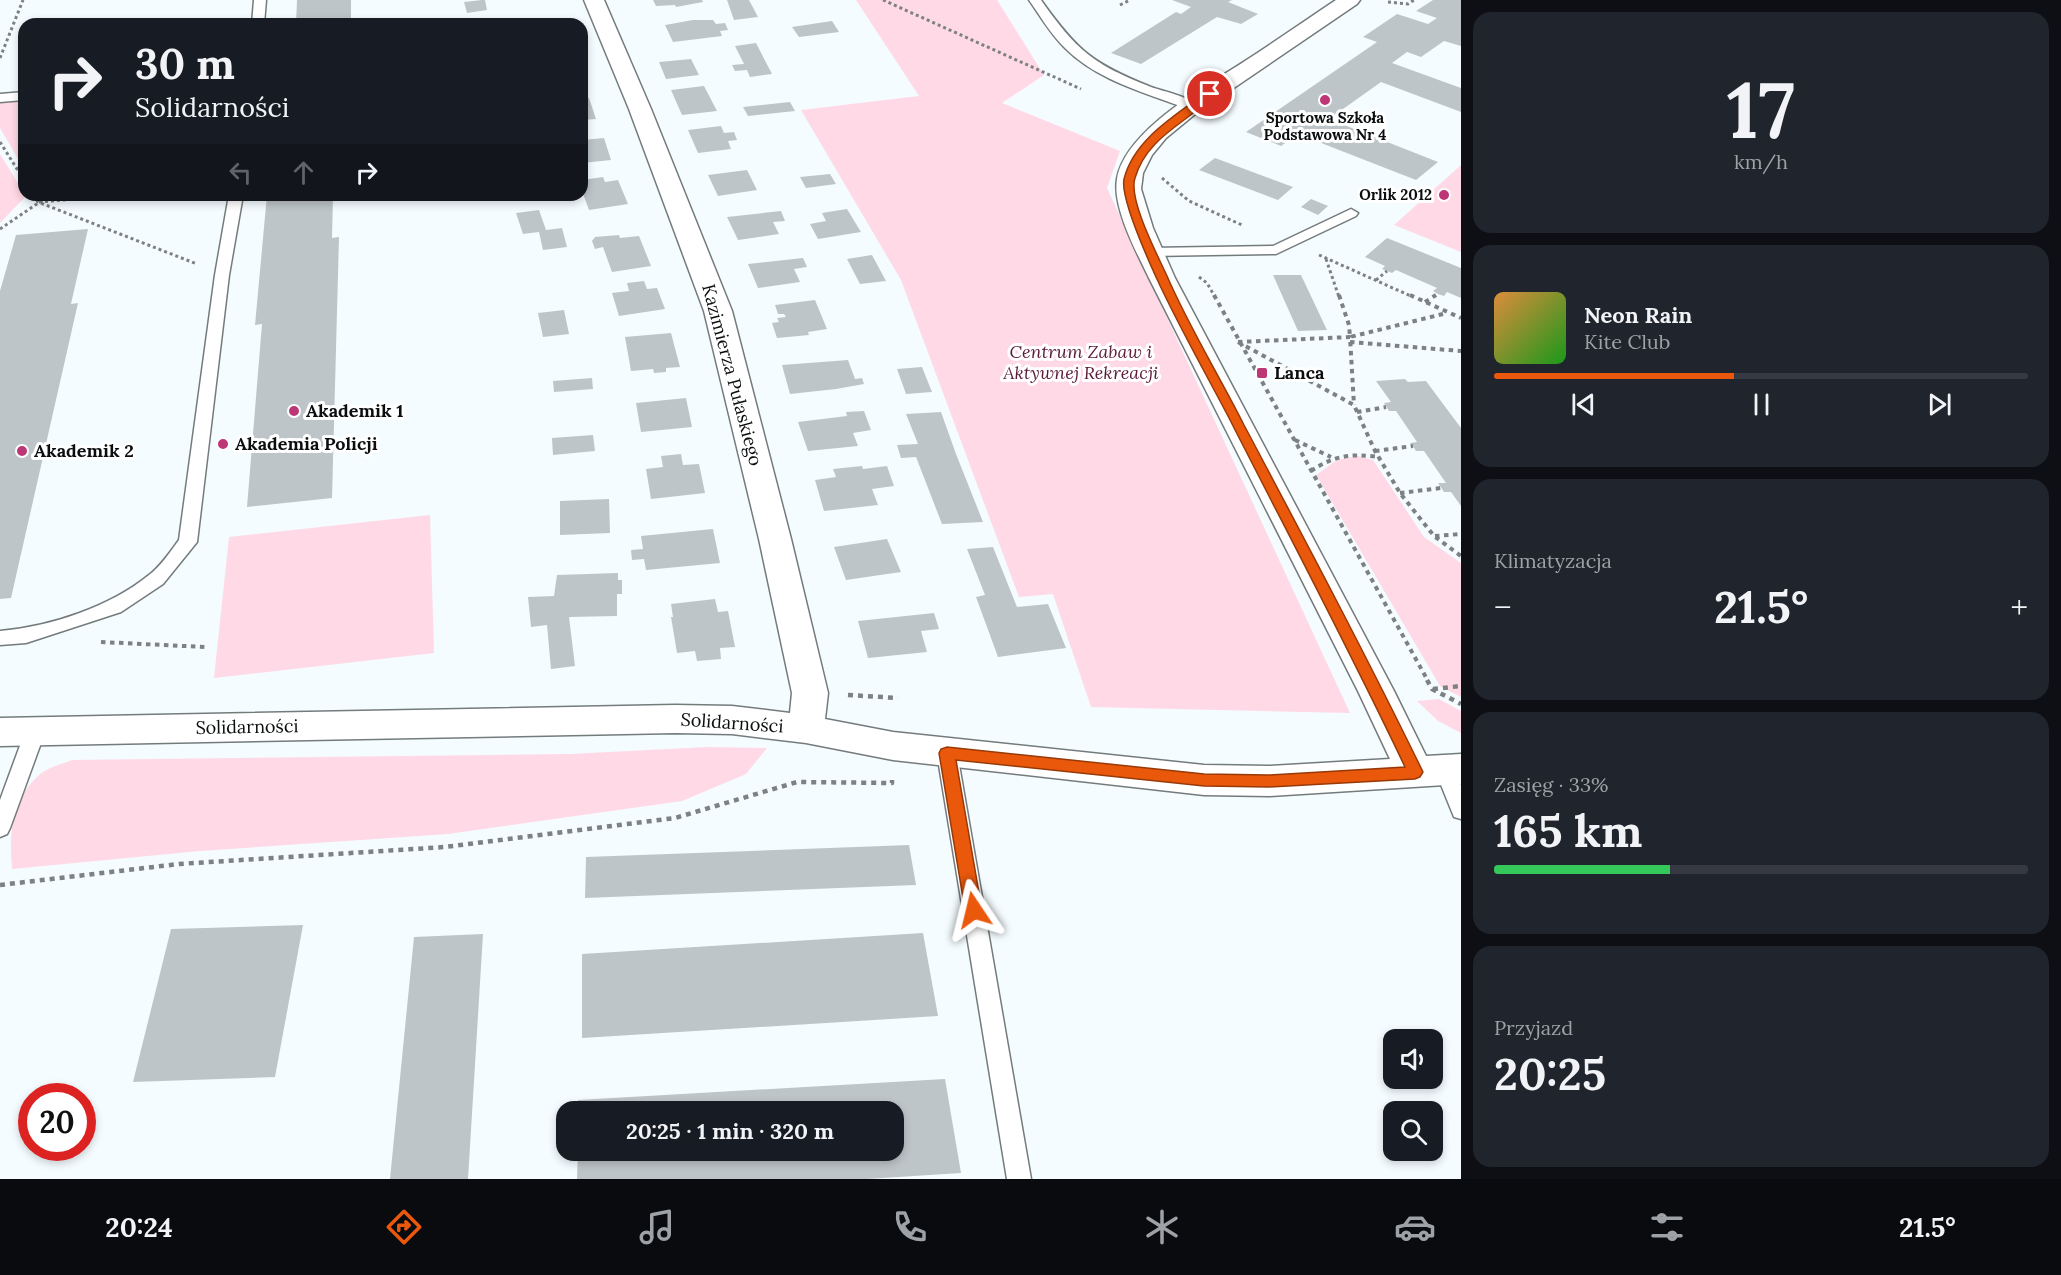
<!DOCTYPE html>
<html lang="pl">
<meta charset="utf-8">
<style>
body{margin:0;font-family:Lora,serif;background:#20242c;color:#f1f3f6;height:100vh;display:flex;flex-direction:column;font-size:22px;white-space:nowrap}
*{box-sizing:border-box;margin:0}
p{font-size:20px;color:#9ea1a6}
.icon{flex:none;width:33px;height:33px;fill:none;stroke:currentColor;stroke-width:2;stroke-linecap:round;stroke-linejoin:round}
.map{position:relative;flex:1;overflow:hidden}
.side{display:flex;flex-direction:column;gap:12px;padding:12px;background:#0d0f14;width:600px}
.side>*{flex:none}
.guide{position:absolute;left:18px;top:18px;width:570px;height:183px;border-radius:18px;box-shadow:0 3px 9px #0003;background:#171b24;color:#f1f3f6;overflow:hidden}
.buttons{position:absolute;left:1383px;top:1029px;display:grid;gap:12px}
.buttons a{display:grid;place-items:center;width:60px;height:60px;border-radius:12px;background:#171b24;box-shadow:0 3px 9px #0003;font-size:30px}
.speed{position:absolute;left:18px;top:1083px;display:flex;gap:12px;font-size:30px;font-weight:700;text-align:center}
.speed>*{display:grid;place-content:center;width:78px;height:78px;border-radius:50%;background:#171b24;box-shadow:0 3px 9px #0003;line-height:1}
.speed .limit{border:9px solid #d22;background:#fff;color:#111}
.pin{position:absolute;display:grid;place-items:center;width:51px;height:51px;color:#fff;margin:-26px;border:3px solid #fff;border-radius:50%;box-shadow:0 2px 6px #0007}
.me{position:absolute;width:66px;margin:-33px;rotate:350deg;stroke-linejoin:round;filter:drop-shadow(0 0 4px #0008)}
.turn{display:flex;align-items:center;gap:21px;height:126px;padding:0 18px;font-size:27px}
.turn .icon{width:78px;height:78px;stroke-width:2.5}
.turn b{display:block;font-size:42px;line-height:51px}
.lanes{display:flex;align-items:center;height:57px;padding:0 18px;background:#0003;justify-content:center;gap:30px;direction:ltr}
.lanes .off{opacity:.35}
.big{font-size:45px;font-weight:700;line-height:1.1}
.side .widget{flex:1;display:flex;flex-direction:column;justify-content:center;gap:9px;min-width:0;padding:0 21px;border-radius:18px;background:#20242c}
.side .dial{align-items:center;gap:0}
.dial b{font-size:78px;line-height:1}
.song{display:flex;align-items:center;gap:18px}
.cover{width:72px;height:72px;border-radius:9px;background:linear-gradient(135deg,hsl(30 70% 55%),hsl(120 70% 35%))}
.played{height:6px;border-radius:3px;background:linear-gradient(90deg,#ea580c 45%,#363941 45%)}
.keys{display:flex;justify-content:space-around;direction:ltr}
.heat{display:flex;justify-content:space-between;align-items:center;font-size:33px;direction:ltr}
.charge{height:9px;border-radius:4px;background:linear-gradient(90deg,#34c759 33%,#363941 0)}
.trip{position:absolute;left:556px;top:1101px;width:348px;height:60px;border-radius:18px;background:#171b24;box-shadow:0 3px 9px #0003;font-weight:700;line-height:60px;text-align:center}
.tabs{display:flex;height:96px;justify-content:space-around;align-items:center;background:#090b0e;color:#9ea1a6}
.tabs .icon{width:42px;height:42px}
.tabs .on{color:#ea580c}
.tabs b{font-size:27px;color:#f1f3f6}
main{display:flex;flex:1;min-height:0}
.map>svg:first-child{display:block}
.green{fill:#ffd9e5}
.building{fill:#bec5c8}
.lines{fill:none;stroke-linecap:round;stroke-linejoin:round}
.service-casing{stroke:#747b7d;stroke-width:3}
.minor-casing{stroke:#747b7d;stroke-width:3}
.path-far2{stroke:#7c8183;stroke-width:3;stroke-dasharray:3 3;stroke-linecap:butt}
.path-far1{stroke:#7c8183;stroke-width:4;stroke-dasharray:4.5 4.5;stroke-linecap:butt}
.path{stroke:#7c8183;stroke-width:4.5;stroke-dasharray:5 5;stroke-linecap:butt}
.service{fill:#fff;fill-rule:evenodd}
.minor{fill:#fff;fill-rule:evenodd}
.route{fill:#ea580c;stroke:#983908;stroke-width:1.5}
.poi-dot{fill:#bd3675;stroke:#fff;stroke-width:2}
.labels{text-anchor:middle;stroke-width:6;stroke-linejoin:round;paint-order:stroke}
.far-poi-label{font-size:15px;font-weight:bold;fill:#0b0e0f;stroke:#fff}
.park-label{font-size:18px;font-style:italic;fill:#5c1c39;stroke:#fff}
.poi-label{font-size:18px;font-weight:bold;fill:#0b0e0f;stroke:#fff;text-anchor:start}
.street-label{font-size:18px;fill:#0b0e0f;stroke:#fff}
</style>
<main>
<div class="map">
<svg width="1461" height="1179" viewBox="0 0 1461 1179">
<rect width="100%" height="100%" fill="#f4fcff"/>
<!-- green -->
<path class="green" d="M856,0H997L1044,75L1002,103L1120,151L1107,188L1350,713L1091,707L1053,594L1019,597L901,280L801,110L919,96Z
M24,101V169L0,128V103Z
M0,154L26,196L0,223Z
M1461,165V252L1394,225Z
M1358,456L1373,460L1424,537L1461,563V697L1440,686L1316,475L1337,460Z
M430,515L434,653L214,678L229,537Z
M1439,699L1461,711V733L1438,721L1417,701Z
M708,747L767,748L746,774L682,801L448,834L200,851L12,869C9,836 11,800 38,776C46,768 62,764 72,760L569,754Z"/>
<!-- building -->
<path class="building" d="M297,0H351V24H296Z
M482,0H485L487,10L467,13L464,2Z
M653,0H702L703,2L676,7L675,5L656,6Z
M727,0H749L758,17L734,20Z
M1172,0H1232L1228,2L1258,14L1241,24L1217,17L1141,64L1111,53L1176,12L1181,14L1191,7Z
M1433,0H1461V46L1444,41L1421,57L1407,52L1392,63L1461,88V112L1381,82L1329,119L1438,162L1416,180L1298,134L1281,146L1246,132L1377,42L1363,37L1397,14L1428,24L1437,18L1416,11Z
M560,18L562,24H522V22Z
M693,20H713L716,24L725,23L728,30L720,31L722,36L673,42L665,25Z
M832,21L839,32L799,37L792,27Z
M756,43L772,74L750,77L747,70L735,71L732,65L744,64L735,46Z
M691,59L699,75L666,79L659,62Z
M704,86L717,111L682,115L671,90Z
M582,98H589L596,119L582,120Z
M790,102L795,111L748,116L743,107Z
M721,126L724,133L734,132L737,140L728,141L731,149L698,153L688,130Z
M604,138L611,160L582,163V140Z
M1215,158L1293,187L1278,200L1199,170Z
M747,170L757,190L718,196L708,175Z
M830,174L836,184L806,188L800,177Z
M603,177L605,182L618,180L628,204L589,210L582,191V180Z
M267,195H333L332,238L339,237L332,498L247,507L262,324L255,325Z
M1311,199L1328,206L1318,215L1301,207Z
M847,209L861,232L818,239L810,224L826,221L822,213Z
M539,210L546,230L562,228L567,247L543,250L539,232L523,234L516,213Z
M781,211L785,221L773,222L779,234L738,240L727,217Z
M88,229L71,304L78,303L11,598L0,599V291L16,235Z
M619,235L620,238L639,236L651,266L612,272L603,247L595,249L592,241L595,237Z
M1387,238L1461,268V298L1447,292L1444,296L1438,294L1433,291L1437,288L1396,270L1392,273L1382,269L1385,266L1365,257Z
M872,255L886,281L860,284L847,259Z
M803,258L807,267L794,269L800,282L758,288L748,264Z
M1273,275H1301L1327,330L1298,331Z
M644,281L647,289L657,288L665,309L619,316L612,293L629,291L627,283Z
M815,300L827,329L808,332L809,335L777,338L772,323L779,322L777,318L786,317L784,314H778L775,305Z
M564,310L569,334L543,337L538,313Z
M671,333L680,367L666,368V372L654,373L653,369L631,371L625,337Z
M848,360L855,379L862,378L864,384L836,389L790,394L782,365Z
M922,367L932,392L906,394L897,369Z
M592,378L593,389L554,392L553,381Z
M1405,379L1408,382L1426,381L1461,428V506L1451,492H1444L1438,483H1446L1424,451H1416L1413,446L1410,443L1417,442L1396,411H1389L1384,403L1391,402L1376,381Z
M686,398L692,427L641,432L636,403Z
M864,411L871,430L853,433L858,446L808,451L798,422L847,416L846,412Z
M941,412L956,454L983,522L942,524L916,457L901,458L897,445L918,444L906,414Z
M593,435L595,451L553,455L552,438Z
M681,454L683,465L699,464L705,493L651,499L646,469L663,467L661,456Z
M862,466L863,469L887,466L894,486L872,489L878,505L824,511L815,480L836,477L833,469Z
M609,499L610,533L560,535V501Z
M713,529L720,563L646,570L644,559L632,560L631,550L643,549L641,536Z
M887,539L901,572L846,580L834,547Z
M993,547L1017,607L1048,604L1066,648L998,657L976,597L985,595L967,549Z
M618,573V580H622V594H617V616L569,617L575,666L551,669L547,625L531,627L528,597L554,596L557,575Z
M715,599L718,612L728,611L735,647L720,648L721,659L697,661L695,651L677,653L671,617H673L671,604Z
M934,613L939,629L921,631L927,652L868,658L858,621Z
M909,845L916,885L585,898L586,857Z
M303,925L275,1077L133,1082L171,929Z
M923,933L938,1016L582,1038V954Z
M483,934L468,1179H390L414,937Z
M945,1079L961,1173L867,1179H577L578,1150H894V1112H578V1100Z"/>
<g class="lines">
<defs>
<path id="service" d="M254,0H266L264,24H252Z
M1029,0H1041C1077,51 1093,64 1151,87C1165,92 1188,96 1198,106L1192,110L1188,109C1147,93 1098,81 1066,49C1051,35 1041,17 1029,0Z
M24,92V100L0,102V94Z
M229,195H243L229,275L197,542L163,584L121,612L26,643L0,645V631C49,627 110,607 149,575C161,566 170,552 179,540L215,275Z
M1351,209L1358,213L1356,216L1276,254L1150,256L1143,252L1150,248L1273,246Z
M35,724L42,727L45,732L10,828L7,834L0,837V800L25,732L28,727Z
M947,745L954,747L957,753L1031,1179H1007L937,753L940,747Z
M1445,762L1452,764L1461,785V819L1454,817L1435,770L1438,764Z"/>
<path id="minor" d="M584,0H604L651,109L732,311L791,539L828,693L825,719L893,732L1204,765L1270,766L1390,759L1358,691L1149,278C1137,253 1112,207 1117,179C1125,130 1207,86 1245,61C1276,41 1306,20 1336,0H1360L1357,4L1194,115L1166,138L1152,155L1143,173L1141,189L1153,228L1175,278L1394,691L1426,756L1461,754V784L1270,796L1204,795L893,760L806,743L732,734L675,733L0,746V718L675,705L732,706L790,713L792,693L759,539L704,311L629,109Z"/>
</defs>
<!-- service casing -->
<use href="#service" class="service-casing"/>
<!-- minor casing -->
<use href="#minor" class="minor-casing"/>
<!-- path-far2 -->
<path class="path-far2" d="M883,0L1081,89
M1388,2L1408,4L1414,0
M1120,5L1130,0
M0,58L23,0
M0,142L24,180
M1162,178L1189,201L1242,225
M33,195L38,202L197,264
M39,202L122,195
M0,229L50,195
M1319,255L1413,297
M1326,259L1339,297
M1199,277L1207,283L1215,297
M1376,280L1387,271
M1433,297L1438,294"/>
<!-- path-far1 -->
<path class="path-far1" d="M1214,295L1428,681
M1339,295L1349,325L1350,337L1447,313
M1410,295L1461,318
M1425,302L1436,295
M1238,342L1354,405L1375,451L1400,493L1434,536L1461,556
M1238,342L1350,337L1354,405
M1350,342L1461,351
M1357,412L1386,407
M1295,440L1331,457
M1375,451L1413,446
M1311,471C1333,456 1351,453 1378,457
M1400,493L1441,488
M1435,536L1461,534
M101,642L205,647"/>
<!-- path -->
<path class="path" d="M1427,680L1432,689L1461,704
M1433,689L1461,686
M848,695L898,698
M0,885L179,864L445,847L675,818L797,782L892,783V780"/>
<!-- service -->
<use href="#service" class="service"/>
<!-- minor -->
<use href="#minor" class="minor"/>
</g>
<!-- route -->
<path class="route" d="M1207,92L1215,94C1188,123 1147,136 1135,178C1128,199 1157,254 1167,276C1189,327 1219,375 1244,425C1305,540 1366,655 1423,772L1420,777L1415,779L1269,787L1204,786L956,760L982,910L979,915L974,917L968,915L965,910L939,753L941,749L947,747L1204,774L1269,775L1405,767C1349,649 1288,534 1229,418C1205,372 1178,325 1156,277C1147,257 1120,198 1124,179C1134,139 1176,115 1207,92Z"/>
<!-- markers -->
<g class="poi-dot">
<circle cx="1325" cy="100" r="6"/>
<circle cx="1444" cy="195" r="6"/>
<rect x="1256" y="367" width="12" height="12" rx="3"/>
<circle cx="294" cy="411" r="6"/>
<circle cx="223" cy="444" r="6"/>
<circle cx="22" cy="451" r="6"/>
</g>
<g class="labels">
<!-- far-poi labels -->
<g class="far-poi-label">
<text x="1325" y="123">Sportowa Szkoła<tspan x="1325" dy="17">Podstawowa Nr 4</tspan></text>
<text x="1432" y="200" text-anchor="end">Orlik 2012</text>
</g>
<!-- park labels -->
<g class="park-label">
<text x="1081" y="358">Centrum Zabaw i<tspan x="1081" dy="21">Aktywnej Rekreacji</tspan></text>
</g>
<!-- poi labels -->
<g class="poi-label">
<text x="1274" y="379">Lanca</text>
<text x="306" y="417">Akademik 1</text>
<text x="235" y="450">Akademia Policji</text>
<text x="34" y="457">Akademik 2</text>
</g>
<!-- street labels -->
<g class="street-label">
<text transform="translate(732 375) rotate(75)" y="6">Kazimierza Pułaskiego</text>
<text transform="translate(732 723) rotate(4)" y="6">Solidarności</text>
<text transform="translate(247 727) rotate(-1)" y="6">Solidarności</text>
</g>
</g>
</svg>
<div class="buttons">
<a><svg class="icon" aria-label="sound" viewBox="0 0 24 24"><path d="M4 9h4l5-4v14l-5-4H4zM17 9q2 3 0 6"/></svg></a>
<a><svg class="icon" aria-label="search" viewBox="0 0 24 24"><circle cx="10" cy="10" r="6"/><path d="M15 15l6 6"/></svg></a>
</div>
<div class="speed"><div class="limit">20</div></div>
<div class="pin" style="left:1210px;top:94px;background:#d93025"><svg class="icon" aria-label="arrive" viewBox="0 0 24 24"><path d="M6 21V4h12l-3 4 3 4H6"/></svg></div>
<svg class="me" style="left:974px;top:910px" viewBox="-20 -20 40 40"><path d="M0-17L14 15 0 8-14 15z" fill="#ea580c" stroke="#fff" stroke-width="4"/></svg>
<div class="trip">20:25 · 1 min · 320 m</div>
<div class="guide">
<div class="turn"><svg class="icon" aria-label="right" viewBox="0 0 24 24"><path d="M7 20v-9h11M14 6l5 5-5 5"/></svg><div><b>30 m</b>Solidarności</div></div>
<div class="lanes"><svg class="icon off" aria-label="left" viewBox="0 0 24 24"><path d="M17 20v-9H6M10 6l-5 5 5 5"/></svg><svg class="icon off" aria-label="ahead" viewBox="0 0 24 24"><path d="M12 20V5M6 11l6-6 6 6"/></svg><svg class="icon" aria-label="right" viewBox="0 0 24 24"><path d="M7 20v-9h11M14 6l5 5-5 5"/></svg></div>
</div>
</div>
<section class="side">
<div class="widget dial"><b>17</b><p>km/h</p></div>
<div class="widget">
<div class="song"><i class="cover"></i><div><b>Neon Rain</b><p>Kite Club</p></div></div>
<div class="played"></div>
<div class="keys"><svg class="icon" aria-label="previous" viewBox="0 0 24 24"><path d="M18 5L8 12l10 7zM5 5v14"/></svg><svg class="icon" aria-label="pause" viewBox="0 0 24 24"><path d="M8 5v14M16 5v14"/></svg><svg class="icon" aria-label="next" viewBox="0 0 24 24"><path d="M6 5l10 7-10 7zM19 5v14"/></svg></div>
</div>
<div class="widget"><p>Klimatyzacja</p>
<div class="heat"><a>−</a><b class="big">21.5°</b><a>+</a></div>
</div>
<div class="widget"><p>Zasięg · 33%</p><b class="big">165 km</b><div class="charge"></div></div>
<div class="widget"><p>Przyjazd</p><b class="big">20:25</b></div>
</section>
</main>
<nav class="tabs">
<b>20:24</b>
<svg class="icon on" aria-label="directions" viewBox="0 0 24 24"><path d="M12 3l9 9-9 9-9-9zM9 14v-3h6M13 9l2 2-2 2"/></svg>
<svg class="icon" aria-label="music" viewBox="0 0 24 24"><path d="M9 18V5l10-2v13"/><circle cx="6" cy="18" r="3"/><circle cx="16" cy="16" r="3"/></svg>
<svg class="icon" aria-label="phone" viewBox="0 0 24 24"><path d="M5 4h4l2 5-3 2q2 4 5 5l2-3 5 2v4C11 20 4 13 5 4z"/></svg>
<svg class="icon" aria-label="climate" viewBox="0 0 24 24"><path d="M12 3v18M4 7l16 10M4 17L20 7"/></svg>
<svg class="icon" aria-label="car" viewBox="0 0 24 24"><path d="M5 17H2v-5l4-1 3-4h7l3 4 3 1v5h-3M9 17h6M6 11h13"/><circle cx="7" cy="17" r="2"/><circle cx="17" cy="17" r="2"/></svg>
<svg class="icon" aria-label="filters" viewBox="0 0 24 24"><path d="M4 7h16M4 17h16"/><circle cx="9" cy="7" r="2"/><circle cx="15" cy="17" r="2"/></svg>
<b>21.5°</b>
</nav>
